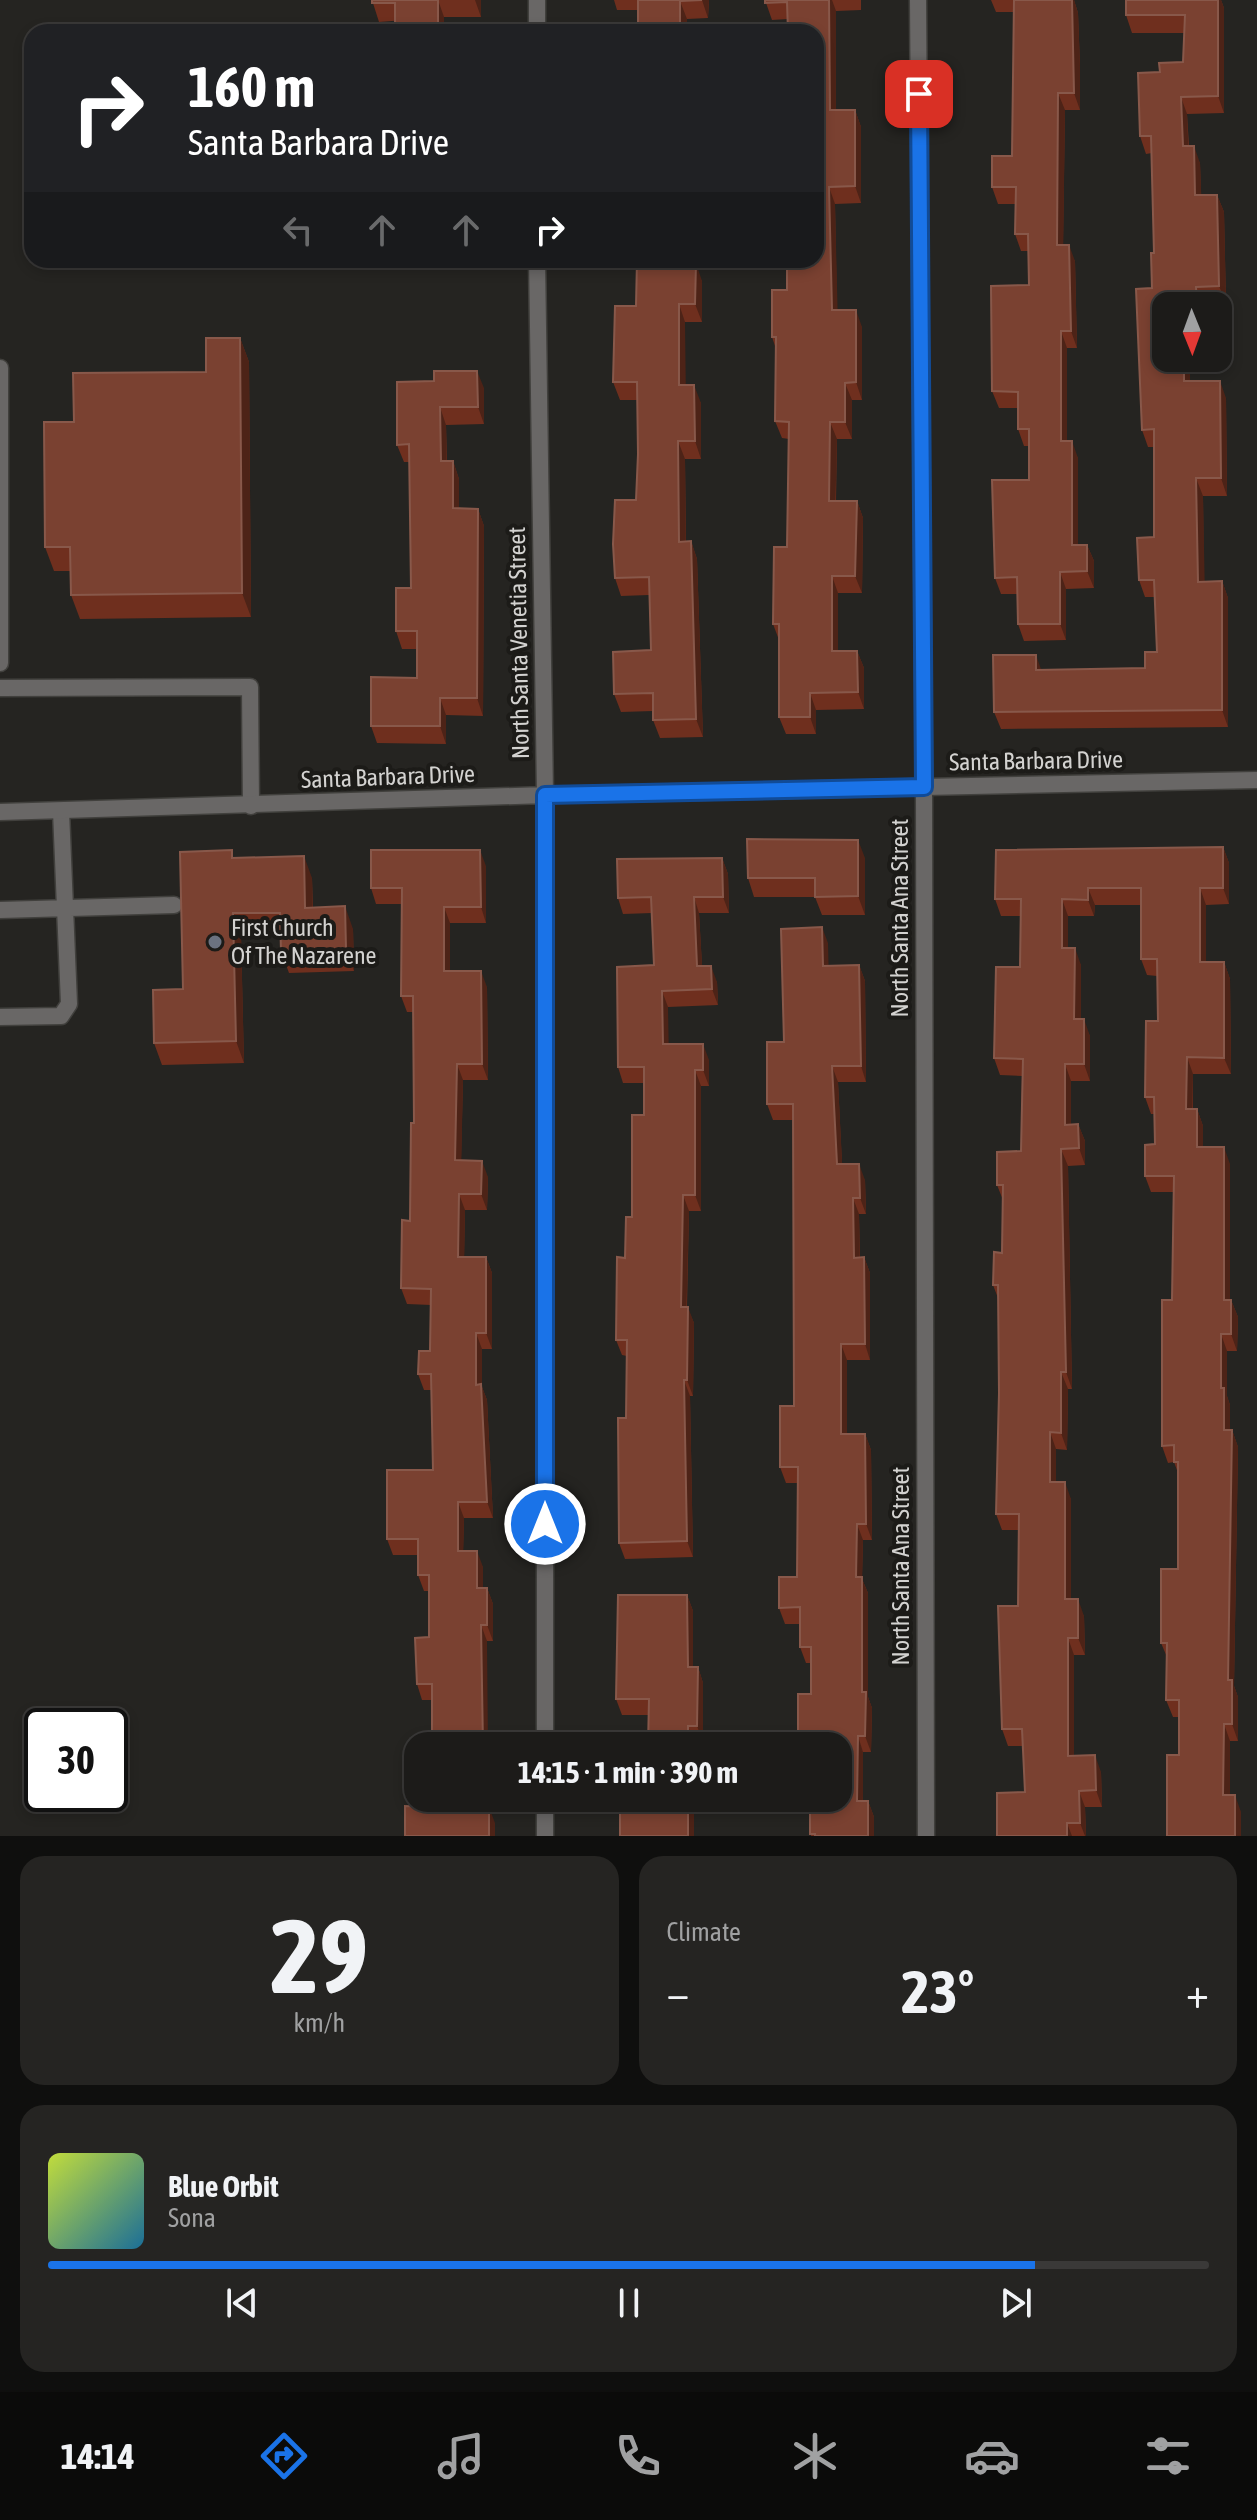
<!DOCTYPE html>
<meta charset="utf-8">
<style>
body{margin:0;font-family:"Asap Condensed",sans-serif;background:#252422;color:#f1f3f6;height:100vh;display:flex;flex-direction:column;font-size:30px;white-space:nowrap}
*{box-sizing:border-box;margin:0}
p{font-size:26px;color:#a0a1a2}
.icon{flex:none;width:44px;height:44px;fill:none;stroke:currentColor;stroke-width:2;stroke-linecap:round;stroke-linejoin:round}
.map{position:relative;height:1836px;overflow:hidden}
.panel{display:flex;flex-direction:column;gap:20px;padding:20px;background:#0f0f0e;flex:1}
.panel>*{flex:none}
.top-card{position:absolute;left:24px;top:24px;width:800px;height:244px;border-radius:24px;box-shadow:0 4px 12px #0003,0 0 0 2px #3a3938;background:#202124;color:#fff;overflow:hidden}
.needle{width:52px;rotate:179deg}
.buttons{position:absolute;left:1152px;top:292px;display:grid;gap:16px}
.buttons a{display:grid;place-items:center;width:80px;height:80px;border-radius:16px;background:#1c1b19;box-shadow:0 4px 12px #0003,0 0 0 2px #3a3938;font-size:40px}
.speed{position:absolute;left:24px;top:1708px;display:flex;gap:16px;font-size:40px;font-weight:700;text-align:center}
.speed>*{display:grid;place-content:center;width:104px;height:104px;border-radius:50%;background:#1c1b19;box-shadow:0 4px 12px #0003,0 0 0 2px #3a3938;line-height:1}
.speed .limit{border:4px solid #111;border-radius:12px;background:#fff;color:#111}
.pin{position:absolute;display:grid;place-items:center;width:68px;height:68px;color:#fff;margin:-34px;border-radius:16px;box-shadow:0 4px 12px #0006}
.me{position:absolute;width:88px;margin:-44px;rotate:0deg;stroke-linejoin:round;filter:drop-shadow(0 0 6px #0008)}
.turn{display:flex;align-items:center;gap:28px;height:168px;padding:0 32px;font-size:36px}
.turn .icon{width:104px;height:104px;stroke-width:2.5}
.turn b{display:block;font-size:56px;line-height:68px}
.lanes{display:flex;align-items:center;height:76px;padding:0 32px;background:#0003;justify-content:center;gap:40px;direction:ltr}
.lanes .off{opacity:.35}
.big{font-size:60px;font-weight:700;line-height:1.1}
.panel .tile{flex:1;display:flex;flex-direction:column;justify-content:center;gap:12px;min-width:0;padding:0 28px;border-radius:24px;background:#252422}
.panel .dial{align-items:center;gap:0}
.dial b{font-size:104px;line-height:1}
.song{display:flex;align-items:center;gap:24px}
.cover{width:96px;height:96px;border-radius:12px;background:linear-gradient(135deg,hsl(70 70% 55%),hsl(200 70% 35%))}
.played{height:8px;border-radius:4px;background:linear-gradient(90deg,#1a73e8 85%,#3a3938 85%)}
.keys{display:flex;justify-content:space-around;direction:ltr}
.heat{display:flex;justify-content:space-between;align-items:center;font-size:44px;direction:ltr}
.panel .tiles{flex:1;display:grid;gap:20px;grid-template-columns:1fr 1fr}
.tile:last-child{grid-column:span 2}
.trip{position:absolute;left:404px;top:1732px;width:448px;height:80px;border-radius:24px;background:#1c1b19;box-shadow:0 4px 12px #0003,0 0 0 2px #3a3938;font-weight:700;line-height:80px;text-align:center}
.dock{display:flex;height:128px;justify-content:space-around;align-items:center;background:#0b0b0a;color:#a0a1a2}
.dock .icon{width:56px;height:56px}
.dock .current{color:#1a73e8}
.dock b{font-size:36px;color:#f1f3f6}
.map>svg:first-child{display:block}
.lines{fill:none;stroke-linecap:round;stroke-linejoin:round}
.service-casing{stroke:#41403d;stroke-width:19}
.minor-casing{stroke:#41403d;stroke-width:19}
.service{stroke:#696766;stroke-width:16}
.minor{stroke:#696766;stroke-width:16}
.wall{fill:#6f2f1e}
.shaded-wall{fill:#4d2317}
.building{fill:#7a4131;stroke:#88584a;stroke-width:2}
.route-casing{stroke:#114b97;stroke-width:20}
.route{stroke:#1a73e8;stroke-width:14}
.worship-dot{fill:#6b7280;stroke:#1c1b18;stroke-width:3}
.labels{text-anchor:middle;stroke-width:8;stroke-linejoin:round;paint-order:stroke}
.street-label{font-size:24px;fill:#d3d2d0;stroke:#1c1b18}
.poi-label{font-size:24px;fill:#d3d2d0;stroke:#1c1b18;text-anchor:start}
</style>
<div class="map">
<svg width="1257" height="1836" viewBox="0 0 1257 1836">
<rect width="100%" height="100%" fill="#252421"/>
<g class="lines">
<defs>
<path id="service" d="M0,368V663
M0,688L250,687L251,806
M0,910L174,905
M0,1017L61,1016L69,1004L61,811"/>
<path id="minor" d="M918,0L924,787L926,1836
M537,32V0
M537,260L545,795V1746
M0,812L545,795L1257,780
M545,1836V1798"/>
</defs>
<!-- service casing -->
<use href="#service" class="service-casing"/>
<!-- minor casing -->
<use href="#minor" class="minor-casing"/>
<!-- service -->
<use href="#service" class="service"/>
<!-- minor -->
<use href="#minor" class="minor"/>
</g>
<!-- wall -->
<path class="wall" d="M372,0H481V17H444L379,22Z
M614,0H709L708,18L687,19V32H638V10H617Z
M765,0H861V10L836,11V110H855L861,127V203L835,204L837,310L862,327V400H852V439H837L836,501H857L863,518L862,593H838V651H857L864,668V709L816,710V734H786L779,717V640L773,624L787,547L789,439L782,438L775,421L776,349L772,337L787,290L816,260L788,19L772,20Z
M991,0H1074L1078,13L1080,66V110H1065L1063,245L1075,261L1077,348H1067V441L1078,458V545H1087L1094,561V588L1066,589V640L1024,641L1018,624L1017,594H1001L995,578L1029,480V446H1024L1018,429V408H999L992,391L1029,285L1028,251H1021L1015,234L1016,204H998L992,187L1012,156L1014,12H996Z
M1126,0H1221L1224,8V113L1187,114L1189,146L1200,163L1201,195H1217L1224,212L1226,303L1202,304V306H1166V358H1190V381L1226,398L1227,496H1203L1204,582L1222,581L1228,598V727L1001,729L994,712L1042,670L1145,668L1157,652L1155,597H1145L1139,580L1154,537V447H1148L1142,430L1154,253L1152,153L1146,154L1140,136L1160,72L1183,62L1184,33H1132L1126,15Z
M684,263L702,281V322H685V385L701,403V459H685L686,541H691L697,559L703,737L660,738L653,720V711L621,712L614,694L651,650L649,595L621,596L615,578L636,500L638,454V400H620L613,382L636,306Z
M240,338L249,362L251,617L80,619L71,595L70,571H54L45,547L74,422L206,372Z
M397,382L484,388V424L446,425L447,461H453L459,479V508L478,509L484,526L483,716L446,715V744L377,743L371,726L417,678V649H402L396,631L411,588L410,462H404L397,445Z
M1223,847L1229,863V904L1206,905V962H1224L1230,979L1231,1074H1193V1109H1197L1203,1126V1147L1230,1164V1300H1231L1238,1317L1237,1351H1227V1396L1230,1405V1430H1232L1238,1447L1234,1686L1238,1697V1741H1230V1795L1241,1812L1179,1755V1717H1173L1166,1700L1167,1657L1161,1643L1178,1569V1473L1174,1462L1168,1463L1162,1446L1172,1300L1174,1192H1151L1145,1176L1155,1144V1114H1151L1145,1097L1158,1021L1157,976L1147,975L1141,959V905H1095L1094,916H1068V948L1081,965V1019L1090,1036V1081H1071V1125L1078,1124L1085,1141V1165L1068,1166L1072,1389H1068L1067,1450L1056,1449V1482L1071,1499V1599L1084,1616L1085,1655H1074V1755L1101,1772L1102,1807H1085L1086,1836H997L1025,1792L1023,1746H1008L1002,1729L1018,1606L1019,1530H1002L996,1514L999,1393L998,1298L993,1285L1002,1253L1003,1200L997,1185L1021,1151L1022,1076L1000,1075L994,1058L1020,967L1021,916H1001L995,899Z
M234,858L312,878L313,907L353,929L354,971L289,973L281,951L280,935L241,936L244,1063L162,1065L154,1043L183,989Z
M722,858L728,874L729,913H699L702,966L717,982L718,1005L668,1007V1044L709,1060V1086H701V1211H689L687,1307L694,1323L693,1396H690L693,1557L625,1559L619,1543L626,1418L627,1356L622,1355L616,1340L625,1258L632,1217L644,1115V1083H623L618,1067L654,965L652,913L623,914L618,898Z
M865,858V915H822L815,897H754L748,878Z
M486,866V923H450V971L487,987L488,1080H463L461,1160L488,1177L487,1210H465L464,1257H486L492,1273V1349H482V1387L487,1400L493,1518H464L463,1551L483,1567V1588H487L493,1604V1641H487L432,1700H422L417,1684L429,1637V1591H424L418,1575V1555H393L387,1539L433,1470L431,1390H424L418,1374L430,1351L431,1305L407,1304L401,1288L410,1221L414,1123L413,1012H407L401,996L402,904H376L371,888Z
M828,943V966L859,965L865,981L866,1082H838L842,1164L865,1180L866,1214H859L860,1257H864L870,1273V1360H847V1434H865L871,1450L872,1540H863L862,1579L868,1593V1697L872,1708L871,1752H863V1801H868L874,1817V1836H811L810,1800H804V1798H838L811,1694V1663H806L800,1647V1624H785L779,1608L797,1577L798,1483H786L780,1467L794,1406L793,1120H773L767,1104L784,1042Z
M687,1595L693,1611V1667H698L703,1683V1742H694L649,1715H622L616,1699Z"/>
<!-- shaded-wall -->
<path class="shaded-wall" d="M438,0L444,17V32H438Z
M475,0H481V17Z
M702,0H709L708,18Z
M829,0H832L836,11V127L830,110Z
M1072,0H1074L1078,13L1080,66V110L1074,93Z
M1218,0H1221L1224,8V113L1218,96Z
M680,1L687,19V32H680Z
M1058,93L1065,110L1063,262L1057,245Z
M1181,97L1187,114L1189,163L1183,146Z
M855,110L861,127V203L855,186Z
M1194,146L1200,163L1202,213L1195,195Z
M829,187L835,204L838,327L832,310Z
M1217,195L1224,212L1226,303L1219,286Z
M1069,245L1075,261L1077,348L1071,331Z
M696,263L702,281V322L695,304Z
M1196,287L1202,304V306H1197Z
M679,304L685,322L686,403L679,385Z
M856,310L862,327V400L856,382Z
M1061,331L1067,348V458L1061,441Z
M240,338L249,362L251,617L242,593Z
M1184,358H1190V398L1184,381Z
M477,371L484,388V424L478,407Z
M1220,381L1226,398L1227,496L1221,478Z
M845,383L852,400V439L845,422Z
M694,385L701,403V459L695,441Z
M440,407L446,425L447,479L441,461Z
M830,422L837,439L835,518L829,501Z
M678,441L685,459L686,560L679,542Z
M1072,441L1078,458V562L1072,545Z
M453,461L459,479V526L453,508Z
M1196,478L1203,496L1205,599L1198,582Z
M857,501L863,518L862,593L855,576Z
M478,509L484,526L483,716L477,698Z
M691,541L697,559L703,737L696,719Z
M1087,545L1094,561V588L1087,571Z
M1060,572L1066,589V640L1060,624Z
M832,576L838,593V668L832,651Z
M1222,581L1228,598V727L1222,710Z
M857,651L864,668V709L858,692Z
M1036,655L1042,672L1036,670Z
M810,693L816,710V734L810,717Z
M440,698L446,715V744L440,726Z
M858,840L865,858V915L858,896Z
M1223,847L1229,863V904L1223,888Z
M480,850L486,866V923L481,907Z
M304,856L312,878L313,930L305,908Z
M722,858L728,874L729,913L723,897Z
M1088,888L1095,905L1094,916L1088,900Z
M1200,888L1206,905V979L1200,962Z
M694,897L699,913L703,982L697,966Z
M1062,899L1068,916V965L1062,948Z
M345,906L353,929L354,971L346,949Z
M444,907L450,923V987L444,971Z
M233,913L241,936L244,1063L236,1041Z
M822,927L828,943L829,982L823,966Z
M1075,948L1081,965V1036L1074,1019Z
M1224,962L1230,979L1231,1074L1224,1058Z
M859,965L865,981L866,1082L861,1066Z
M711,966L717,982L718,1005L712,989Z
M481,971L487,987L488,1080L482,1064Z
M662,991L668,1007L669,1060L663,1044Z
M1084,1019L1090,1036V1081L1084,1064Z
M703,1044L709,1060V1086L703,1070Z
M1187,1057L1193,1074L1192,1126L1186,1109Z
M457,1064L463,1080L461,1176L455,1160Z
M1065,1064L1071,1081V1142L1065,1125Z
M832,1066L838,1082L843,1181L837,1164Z
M695,1070L701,1086V1211L695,1195Z
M1197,1109L1203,1126V1164L1197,1147Z
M1078,1124L1085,1141V1165L1079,1148Z
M1224,1147L1230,1164V1317L1224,1300Z
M1061,1149L1068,1166L1072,1389L1066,1372Z
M482,1161L488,1177L487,1210L481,1194Z
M859,1164L865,1180L866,1214L860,1198Z
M459,1194L465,1210L464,1272L458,1257Z
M683,1195L689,1211L686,1323L681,1307Z
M853,1198L859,1214L860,1274L854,1258Z
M486,1257L492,1273V1349L486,1333Z
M864,1257L870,1273V1360L865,1344Z
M1231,1300L1238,1317L1237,1351L1231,1334Z
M688,1307L694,1323L693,1396L687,1380Z
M476,1333L482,1349V1387L487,1400L493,1518L487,1502L476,1385Z
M1221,1334L1227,1351V1396L1230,1405V1447L1224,1430L1221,1388Z
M841,1344L847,1360V1450L841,1434Z
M1061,1372L1068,1389L1067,1450L1061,1433Z
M684,1380L690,1396L693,1557L687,1541Z
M1232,1430L1238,1447L1234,1686L1238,1697V1741L1232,1724L1228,1680Z
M1050,1432L1056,1449V1499L1050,1482Z
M865,1434L871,1450L872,1540L866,1524Z
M1065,1482L1071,1499V1616L1065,1599Z
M458,1502L464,1518L463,1567L458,1551Z
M857,1524L863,1540L862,1579L868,1593V1697L872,1708L871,1752L865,1736L862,1692L856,1577Z
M477,1551L483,1567V1604L477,1588Z
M487,1588L493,1604V1641L487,1625Z
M687,1595L693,1611V1683L688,1667Z
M1078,1599L1084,1616L1085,1655L1078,1638Z
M481,1625L487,1641L488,1746H483Z
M1068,1638L1074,1655V1772L1068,1756Z
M698,1667L703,1683V1742L697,1726Z
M1224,1724L1230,1741V1812L1223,1795Z
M688,1726L694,1742V1746H688Z
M858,1736L863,1752V1817L857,1801Z
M1095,1755L1101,1772L1102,1807L1096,1790Z
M1079,1791L1085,1807L1086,1836H1085L1080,1823Z
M1235,1795L1241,1812V1836H1235Z
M483,1798H489V1807L495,1823V1836H489L484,1807Z
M688,1798H694V1836H688Z
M868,1801L874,1817V1836H868Z
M1067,1823L1072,1836H1067Z"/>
<!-- building -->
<path class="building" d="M372,0H438V32H395V3H372Z
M638,0H702L680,1V32H648V31H638Z
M765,0H829L830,110H855V186L829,187L832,310H856V382L845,383V422H830L829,501H857L855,576H832V651H857L858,692L810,693V717H779V624H773L774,547H787L789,422L775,421L776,337H772V290H787V260H816V32H788L787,2L765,3Z
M1014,0H1072L1074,93H1058L1057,245H1069L1071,331H1061V441H1072V545H1087V571L1060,572V624H1018L1017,577L995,578L992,480H1029V429H1018V392L992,391L991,286L1029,285L1028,234H1015L1016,187H992V156H1012Z
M1126,0H1218V96L1181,97L1183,146H1194L1195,195H1217L1219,286L1196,287L1197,306H1166V358H1184V381H1220L1221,478H1196L1198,582L1222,581V710L994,712L993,655H1036V670L1145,668V652H1157L1154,580H1139L1137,538L1154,537V429L1142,430L1136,289L1152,288L1151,253H1154L1151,136H1140L1138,73L1160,72L1159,63L1183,62L1185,15H1126Z
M637,260H677V263H696L695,304H679V385H694L695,441H678L679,542L691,541L696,719L653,720V693L614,694L613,652L651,650L649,577L615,578L613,544L615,500H636L638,454L637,382H613L615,306H636Z
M206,338H240L242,593L71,595L70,547H45L44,422H74L73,373L206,372Z
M434,371H477L478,407H440L441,461H453V508L478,509L477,698H440V726H371V677L417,678V631H396V588H411L409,444L397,445V382L434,381Z
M747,839L858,840V896L815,897V878H748Z
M1223,847V888H1200V962H1224V1058L1187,1057L1186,1109H1197V1147H1224V1300H1231V1334H1221V1388H1224V1430H1232L1228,1680H1232V1724H1224L1223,1795H1235V1836H1167V1755H1179V1700H1166L1167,1643H1161V1569H1178V1462H1174V1445L1162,1446V1300H1172L1174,1176H1145V1145L1155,1144L1154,1097H1145L1146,1021H1158L1157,959H1141V888H1088V900L1062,899V948H1075L1074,1019H1084V1064H1065V1125L1078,1124L1079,1148L1061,1149L1066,1372H1061V1433L1050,1432V1482H1065V1599H1078V1638H1068V1756L1095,1755L1096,1790L1079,1791L1080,1823H1067V1836H997V1793L1025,1792L1022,1729H1002L998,1606H1018L1019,1514H996L999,1393L998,1285H993L994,1252L1002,1253L1003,1185H997V1152L1021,1151L1023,1059L994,1058L996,967H1020L1021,899H995L996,850Z
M232,850V858L304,856L305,908L345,906L346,949L281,951L280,913H233L236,1041L154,1043L153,990L183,989L180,852Z
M371,850H480L481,907H444V971H481L482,1064H457L455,1160L482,1161L481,1194H459L458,1257H486V1333H476V1385L481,1384L487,1502H458V1551H477V1588H487V1625H481L483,1746H432V1684H417L415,1638L429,1637V1575H418V1539H387V1470H433L431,1374H418L419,1351H430L431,1289L401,1288L402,1220L410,1221L411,1123H414L413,996H401L402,888H371Z
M722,858L723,897H694L697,966H711L712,989L662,991L663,1044H703V1070H695V1195H683L681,1307H688L687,1380H684L687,1541L619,1543L618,1418H626L627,1340H616L617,1257L625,1258L626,1217H632V1115H644V1067H618L617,967L654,965L651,897L618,898L617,859Z
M822,927L823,966L859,965L861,1066H832L837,1164H859L860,1198H853L854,1258L864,1257L865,1344H841V1434H865L866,1524H857L856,1577H862V1692H866L865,1736H858L857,1801H868V1836H815V1834H810V1798H838V1746H798V1694H811V1647H800V1607L779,1608V1577H797L798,1467H780V1406H794L793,1104H767V1042H784L781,929Z
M618,1595H687L688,1667H698L697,1726H688V1746H648L649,1699H616Z
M432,1798H483L484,1807H489V1836H405V1806L432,1807Z
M620,1798H688V1836H620Z"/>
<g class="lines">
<defs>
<path id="route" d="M545,1524V795L924,787L919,94"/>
</defs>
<!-- route casing -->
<use href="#route" class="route-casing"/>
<!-- route -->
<use href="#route" class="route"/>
</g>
<!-- markers -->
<circle class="worship-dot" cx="215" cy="942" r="8"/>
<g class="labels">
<!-- street labels -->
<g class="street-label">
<text transform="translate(519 643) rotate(-91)" y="8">North Santa Venetia Street</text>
<text transform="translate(1036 761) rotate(-1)" y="8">Santa Barbara Drive</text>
<text transform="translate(388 777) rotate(-2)" y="8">Santa Barbara Drive</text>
<text transform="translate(900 918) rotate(-90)" y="8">North Santa Ana Street</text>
<text transform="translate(901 1566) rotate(-90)" y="8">North Santa Ana Street</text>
</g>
<!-- poi labels -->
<g class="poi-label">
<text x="231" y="936">First Church<tspan x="231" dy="28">Of The Nazarene</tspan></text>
</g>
</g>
</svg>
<div class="buttons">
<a><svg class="needle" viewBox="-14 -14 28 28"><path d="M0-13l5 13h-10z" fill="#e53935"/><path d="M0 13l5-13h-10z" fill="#a0a1a2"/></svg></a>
</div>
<div class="speed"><div class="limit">30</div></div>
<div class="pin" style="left:919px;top:94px;background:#d93025"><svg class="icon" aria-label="arrive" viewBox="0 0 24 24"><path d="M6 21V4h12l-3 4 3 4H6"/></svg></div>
<svg class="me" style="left:545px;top:1524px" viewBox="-20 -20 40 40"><circle r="17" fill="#1a73e8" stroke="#fff" stroke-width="3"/><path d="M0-11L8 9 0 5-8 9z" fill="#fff"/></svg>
<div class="trip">14:15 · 1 min · 390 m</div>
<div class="top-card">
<div class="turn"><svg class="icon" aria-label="right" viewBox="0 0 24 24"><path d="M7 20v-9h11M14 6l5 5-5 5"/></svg><div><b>160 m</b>Santa Barbara Drive</div></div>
<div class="lanes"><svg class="icon off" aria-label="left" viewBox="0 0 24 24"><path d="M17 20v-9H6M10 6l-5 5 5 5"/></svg><svg class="icon off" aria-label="ahead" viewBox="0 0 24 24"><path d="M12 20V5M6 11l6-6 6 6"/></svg><svg class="icon off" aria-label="ahead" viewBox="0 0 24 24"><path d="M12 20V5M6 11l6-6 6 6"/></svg><svg class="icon" aria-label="right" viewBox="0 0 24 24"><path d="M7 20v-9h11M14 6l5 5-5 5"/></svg></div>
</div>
</div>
<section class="panel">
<div class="tiles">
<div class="tile dial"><b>29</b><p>km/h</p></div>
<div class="tile"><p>Climate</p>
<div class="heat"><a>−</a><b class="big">23°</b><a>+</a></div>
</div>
<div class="tile">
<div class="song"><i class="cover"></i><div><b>Blue Orbit</b><p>Sona</p></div></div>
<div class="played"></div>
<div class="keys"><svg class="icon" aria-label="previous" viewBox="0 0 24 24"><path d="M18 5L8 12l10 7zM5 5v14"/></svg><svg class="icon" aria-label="pause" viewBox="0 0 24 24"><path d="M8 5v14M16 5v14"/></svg><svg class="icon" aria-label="next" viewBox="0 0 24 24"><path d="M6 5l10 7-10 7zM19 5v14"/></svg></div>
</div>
</div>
</section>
<nav class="dock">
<b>14:14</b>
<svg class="icon current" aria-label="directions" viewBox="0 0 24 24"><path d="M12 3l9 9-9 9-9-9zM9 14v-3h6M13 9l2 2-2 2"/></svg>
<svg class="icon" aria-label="music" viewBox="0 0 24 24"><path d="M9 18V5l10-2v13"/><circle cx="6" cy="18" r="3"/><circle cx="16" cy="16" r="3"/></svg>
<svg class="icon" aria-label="phone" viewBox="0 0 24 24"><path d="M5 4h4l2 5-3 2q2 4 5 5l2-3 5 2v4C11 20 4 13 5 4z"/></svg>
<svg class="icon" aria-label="climate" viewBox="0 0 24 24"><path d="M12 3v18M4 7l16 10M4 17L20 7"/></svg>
<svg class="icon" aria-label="car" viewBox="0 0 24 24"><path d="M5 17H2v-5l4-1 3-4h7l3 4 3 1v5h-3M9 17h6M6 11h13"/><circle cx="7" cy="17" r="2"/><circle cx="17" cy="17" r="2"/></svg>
<svg class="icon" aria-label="filters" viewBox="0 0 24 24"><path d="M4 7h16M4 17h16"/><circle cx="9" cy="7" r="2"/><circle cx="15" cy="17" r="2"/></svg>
</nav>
